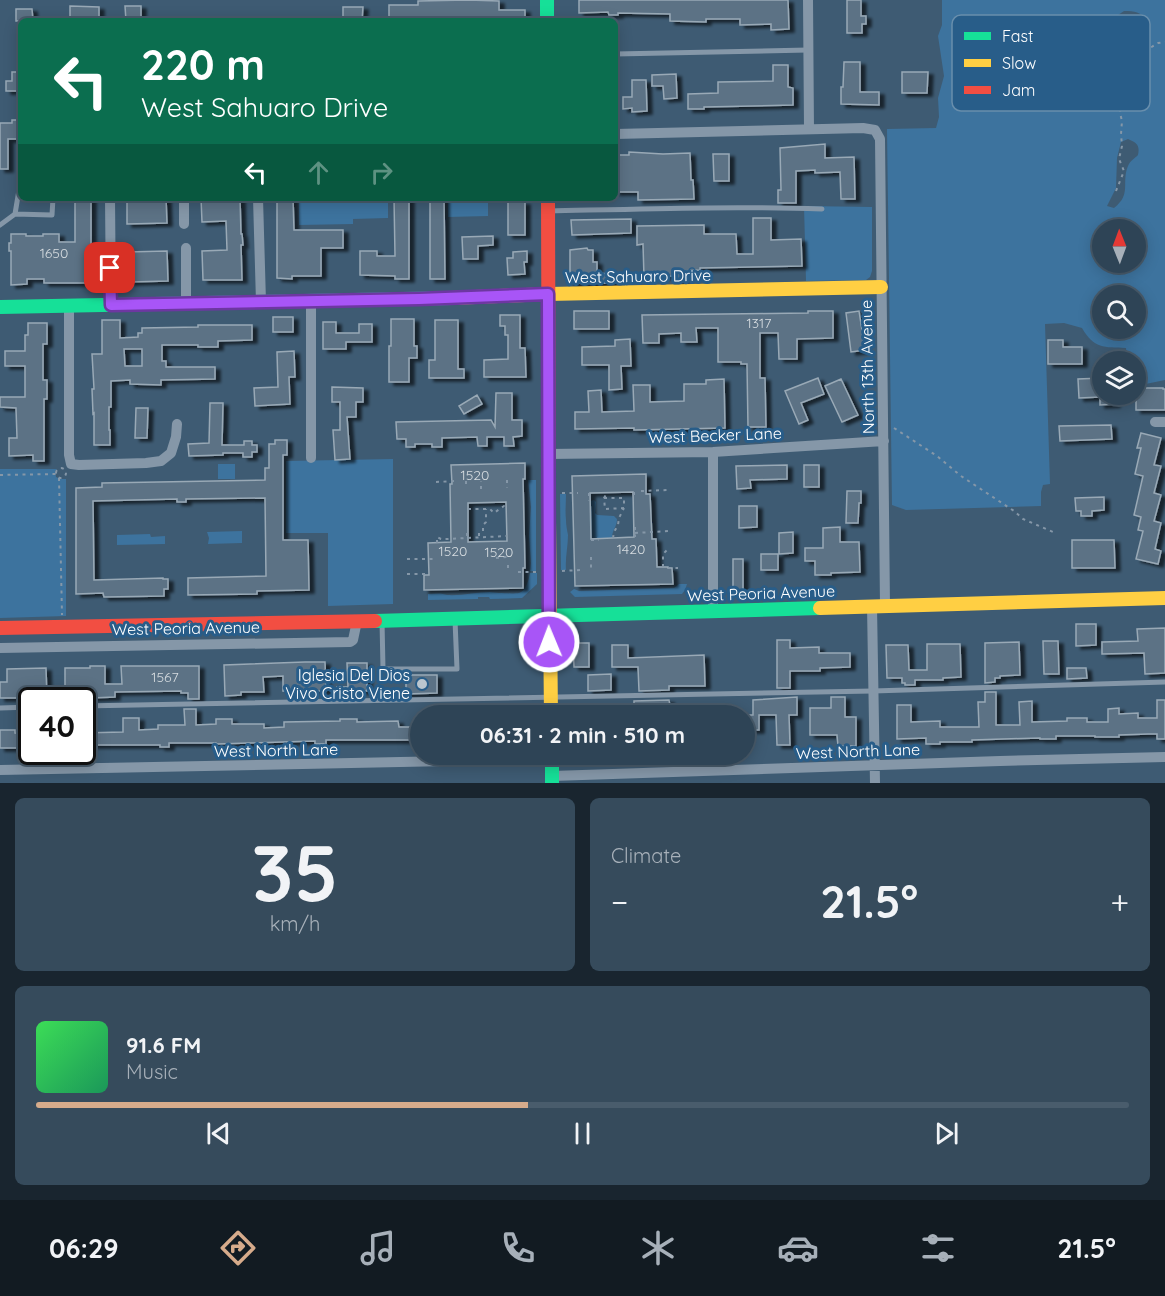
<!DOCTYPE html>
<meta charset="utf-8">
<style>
body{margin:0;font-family:Quicksand,sans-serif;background:#364b5c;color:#f1f3f6;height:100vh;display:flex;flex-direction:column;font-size:22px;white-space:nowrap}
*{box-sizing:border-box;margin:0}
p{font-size:20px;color:#a7b0b9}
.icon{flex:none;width:33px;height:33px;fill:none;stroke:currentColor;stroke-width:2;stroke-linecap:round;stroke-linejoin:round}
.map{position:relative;height:783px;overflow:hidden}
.panel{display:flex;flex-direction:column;gap:15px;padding:15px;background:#19252f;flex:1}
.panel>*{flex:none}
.banner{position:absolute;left:18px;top:18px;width:600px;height:183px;border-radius:9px;box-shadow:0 3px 15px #0003,0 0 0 2px #495c6c;background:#0b6e4f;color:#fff;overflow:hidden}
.needle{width:39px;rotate:359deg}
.fabs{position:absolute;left:1092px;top:219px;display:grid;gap:12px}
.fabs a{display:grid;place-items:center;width:54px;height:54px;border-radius:50%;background:#2e4456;box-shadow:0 3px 15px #0003,0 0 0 2px #495c6c;font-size:30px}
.speed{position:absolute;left:18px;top:687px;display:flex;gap:12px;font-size:30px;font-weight:700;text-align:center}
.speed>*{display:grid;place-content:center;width:78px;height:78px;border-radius:50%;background:#2e4456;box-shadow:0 3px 15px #0003,0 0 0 2px #495c6c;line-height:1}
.speed .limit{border:3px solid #111;border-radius:9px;background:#fff;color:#111}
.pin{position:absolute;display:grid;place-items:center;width:51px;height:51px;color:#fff;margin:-26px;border-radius:12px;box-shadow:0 3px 9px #0006}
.me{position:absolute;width:66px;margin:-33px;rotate:359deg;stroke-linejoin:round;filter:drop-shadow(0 0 4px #0008)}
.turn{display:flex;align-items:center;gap:21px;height:126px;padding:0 24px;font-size:27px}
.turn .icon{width:78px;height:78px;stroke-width:2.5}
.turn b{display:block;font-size:42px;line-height:51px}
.lanes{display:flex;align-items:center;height:57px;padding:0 24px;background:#0003;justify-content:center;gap:30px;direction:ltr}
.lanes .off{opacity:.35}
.big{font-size:45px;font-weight:700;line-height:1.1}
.panel .widget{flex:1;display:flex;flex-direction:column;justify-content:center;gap:9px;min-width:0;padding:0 21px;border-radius:9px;background:#364b5c}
.panel .dial{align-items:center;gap:0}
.dial b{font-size:78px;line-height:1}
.song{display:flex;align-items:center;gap:18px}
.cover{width:72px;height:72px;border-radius:9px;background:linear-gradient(135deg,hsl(130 70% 55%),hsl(150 70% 35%))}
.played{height:6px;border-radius:3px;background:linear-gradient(90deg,#d6ab8b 45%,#495c6c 45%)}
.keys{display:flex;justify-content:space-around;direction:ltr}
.heat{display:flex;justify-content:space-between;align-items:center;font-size:33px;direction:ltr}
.panel .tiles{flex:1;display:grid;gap:15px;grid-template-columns:1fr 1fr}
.widget:last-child{grid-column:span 2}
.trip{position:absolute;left:410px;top:705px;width:345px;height:60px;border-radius:30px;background:#2e4456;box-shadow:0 3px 15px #0003,0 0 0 2px #495c6c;font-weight:700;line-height:60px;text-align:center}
.menu{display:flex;height:96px;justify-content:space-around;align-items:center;background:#121b22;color:#a7b0b9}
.menu .icon{width:42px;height:42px}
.menu .selected{color:#d6ab8b}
.menu b{font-size:27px;color:#f1f3f6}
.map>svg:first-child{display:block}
.green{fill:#3d739e;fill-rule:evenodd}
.building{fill:#5b7285;stroke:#99a9b6;stroke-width:1.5;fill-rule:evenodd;filter:url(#shadow)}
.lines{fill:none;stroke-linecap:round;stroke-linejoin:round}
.path{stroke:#8597a8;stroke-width:2;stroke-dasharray:3 4.5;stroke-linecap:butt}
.lane{stroke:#8597a8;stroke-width:5}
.street{stroke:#8597a8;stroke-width:10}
.fast{stroke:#16e098;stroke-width:14}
.slow{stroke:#ffcf43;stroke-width:14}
.jam{stroke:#f24e42;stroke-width:14}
.route-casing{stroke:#6d37a1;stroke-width:15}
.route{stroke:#a855f7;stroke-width:10}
.poi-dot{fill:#bbc6ce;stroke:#285d89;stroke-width:2}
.labels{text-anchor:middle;stroke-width:6;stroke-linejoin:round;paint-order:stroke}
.number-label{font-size:14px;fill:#d6dce0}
.street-label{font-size:16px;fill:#fff;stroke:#285d89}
.poi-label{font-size:16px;fill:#fff;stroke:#285d89;text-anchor:end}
.key{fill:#285d89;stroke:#688eac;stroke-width:1.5}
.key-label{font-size:16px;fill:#fff}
</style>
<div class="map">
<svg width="1165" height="783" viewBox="0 0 1165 783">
<defs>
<filter id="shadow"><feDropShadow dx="5" dy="3" stdDeviation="1.5" flood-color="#0009"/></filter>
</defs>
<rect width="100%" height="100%" fill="#3e5b73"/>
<!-- green -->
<path class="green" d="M942,0H1165V380L1136,386V362L1127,361L1126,348C1104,347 1094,349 1082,328L1064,323L1045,324L1050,484L1043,485L1041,492V506L906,510L892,505L887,129L936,128L939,117L938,98L944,76L938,36L942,25ZM1124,11C1135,11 1140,12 1148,20C1141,27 1132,26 1123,25L1118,19V15ZM1144,51H1146L1150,56L1149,63L1143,70L1130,102L1125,103C1121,91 1129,85 1134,75C1138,66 1137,58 1144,51ZM1128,139C1137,143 1140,145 1138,155C1135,158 1130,161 1128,166C1121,183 1132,194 1114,208L1107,206L1116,188L1117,158L1121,142ZM1102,230H1136V262H1102ZM1102,296H1136V328H1102Z
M299,198H388V218L353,219V224L299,225Z
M448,198H488V216L448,217Z
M804,206L872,207V271L870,277L866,280L806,281Z
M393,459V604L328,606V533H286V461Z
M218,464H235V479H218Z
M0,469H57L55,471L56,477L60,479H66V616L0,618Z
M528,480H536V571H530L531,563L529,536L531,507Z
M560,494H566C566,503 565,511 566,520C566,525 567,530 568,535C568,547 565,558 566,570H561Z
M594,500L596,502L595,513L597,515L614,516L617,519C617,527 612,530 612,538L591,539L590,501Z
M242,531V543L208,544L209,538L207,532Z
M150,534L151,537L165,536V544L117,545V535Z
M530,573H537V584L522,598L490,599L489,597H478V599L428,600V594C433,594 438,593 443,594C444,594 446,595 447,595C462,596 476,592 490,592C497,593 513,594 519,593C526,591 529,579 530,573Z
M679,584H687L685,590L682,594L575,597L570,592L574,589L579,591L674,588Z"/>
<!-- building -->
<path class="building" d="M468,0L499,1V10H525V21H389V5H418V1Z
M579,0H788L789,29L771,30V24L740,25V19H706V22L670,21V14L618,13V15H609L608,12L579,13Z
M847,0H861V16H866V24H862V33H847Z
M70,6L99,7V21H70Z
M125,6H141V21H126Z
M343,7H363L362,21H343Z
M16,9H32L33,21H16Z
M844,62H860V92H879V105L841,104V87H843Z
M773,65H788V87L793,88V105L704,107V109H688V94L718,93V82L773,81Z
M12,72H21V91H6V81H12Z
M902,72H928L927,93H902Z
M676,74L677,98L664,99L663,86H652V75Z
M632,80H646L647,111L632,112V108L623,109V97H632Z
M12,120H21V139H8V169H0V123H12Z
M825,144V158L854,157L855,199H841L840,172L815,173V170L796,171V203H778V190H781L780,148Z
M629,152L663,154L690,153L691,180H693L694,199L638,200V192H615V155H629Z
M713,154H729V181H714Z
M75,198H91V283H44V279H27V284L11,285V251H9V243H11V234H26V236H43V234H59V242H75Z
M127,198H166L167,223L127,224Z
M201,198H240L241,234H242L243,245H241L242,280H203L202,251L227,250L226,221L202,222Z
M277,198H293L294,230H343V248H321V276H292V279L277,278Z
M394,198H409V279H395V276L360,275V251H377V256H395Z
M430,198H444L445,279H430Z
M508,202H525V235H508Z
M753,218H771V240L801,239L802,266L700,268V270L683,271V280H673V276L644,277L643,244L637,245V226L704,225V234H736L737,254H753Z
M631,219V233L572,235L571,220Z
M493,236V245L478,246V259H463L462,237Z
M587,248L588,250H593V262H597V274L616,273V283H570V250Z
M167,251L168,281L129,282L127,252Z
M527,251V262H524L525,274L508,275L507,258H513V252Z
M574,311H609V329H574Z
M808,311H833V338L797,339V359H779L778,333H760V378H765L766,427H748L747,364H741V362H718V328H696L697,342H681V333L659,334V343H643L642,315L808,313Z
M859,311L865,350L851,352L846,313Z
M500,315H520V348H525L526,377H484V360L508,359V335H505V326H500Z
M273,317H293V332H273Z
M391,319H414V346H417V358H409V382H389V346H391Z
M102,320H120V338L138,337V333H142V328L198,327V325H252V340L218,341V347H198V345H162V361H166V367H215V379L161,380V385L130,384V380L111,381V407H109V430H110V445H94V413L93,414L92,389H94L92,354H102ZM124,349H142V366H125Z
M435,320H458V369H464V378H429V360H435Z
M323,322H336V333H359V324H372V342H346V349H323Z
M28,323H47V344H43V380H47V399H44V461H33V455L9,456V438H17L16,408L0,407V397H25V366H5V351H25V335H28Z
M630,339L631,366H621L622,389L609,390V365H582V347L615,346V340Z
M1048,340H1063V347H1082V364H1048Z
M294,351L295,377H289L290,404L255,406L254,388L278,387L277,352Z
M818,378L824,394L801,403L808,420L799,424L785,391Z
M1102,378V394H1115V404L1100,405V397L1079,398L1078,379Z
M724,379L725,428L634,430V428L575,429V412H589L588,391L601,390L602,412L634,411L633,385H650V402L684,401V384H706V380Z
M841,379L858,415L842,422L825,386Z
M332,387L363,388V402H356V417H347L350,459L335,460L333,430H340V402H332Z
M1136,388H1163V389H1165V410H1136Z
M496,393H512V420H522V436L513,437L514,446H504V437H487V446H478L477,437L442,438V447H432V444H415V447H406V439H397L396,422L491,420L495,427Z
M477,395L482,404L464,414L459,406Z
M210,403H223L222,445H244V441H252V445H257V452H252V457H243V453H223V455L189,456L188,444L209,443Z
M136,408H148L147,438H135Z
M1111,425L1112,439L1060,441L1059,426Z
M1141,433L1161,438L1154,465L1161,466L1154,493L1161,495L1154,521L1161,523L1155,549L1161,551L1158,564L1136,559L1143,531L1138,530L1141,517L1134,515L1143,476L1135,474L1141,448H1137Z
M275,440H287V455H283V540H308L309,590L257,591V594L188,595V578L266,576L265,498L186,499V502H177V499L93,501L94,580L163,578V579H168V589H164V596L104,597L103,593L76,594V488L102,487V483L265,480V468H269V444H275Z
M525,463V479H523L525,568H523V588L424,590V575H429L428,543L451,542L450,484H452L451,465ZM506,502L507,541L468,542V503Z
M787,465V479L750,480L751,488L737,489L736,466Z
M804,465H819V487H804Z
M646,474V494H650L652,539H656L657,567H668V568H672L673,584L575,586L572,476ZM633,492L634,537L591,539L590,493Z
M847,491H861V503H859L858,523H846Z
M1104,497V510L1092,511V516H1081V511H1076L1075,498Z
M739,506H757V527L739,528Z
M840,527V542H859L860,572L831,573V575H815V561H805V548H823V528Z
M793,532V553L779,554V533Z
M1072,540H1114L1115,568H1072Z
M761,554H778V570H761Z
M733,559H743V591L733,592Z
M1076,624H1096V645L1076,646Z
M1165,628V673L1145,674L1144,653L1102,654V642L1138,641L1137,629Z
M777,640H790V648L819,647V653H850V667L820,668V671H790V688H777Z
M1043,641H1058L1059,674H1044Z
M1019,642L1020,675L1000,676V678H995V682L985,683V643Z
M573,643H589V667H574Z
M927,644H960L961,677L943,678V680H915V685H905V683H902V678H887L886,645H908L909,670H927Z
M612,645H628V658L704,655L705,686H669V690L639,691L638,667H612Z
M305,662H325L326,691H283V676L263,677L264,692H241V695L225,696L224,665Z
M347,663H367V691H351V696H337V687H348Z
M90,666H105V684H122L121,666H199V699H188V693H181V691L115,692V697L65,699V668H90Z
M46,668L47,700H26V698H0V682H7V669Z
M1067,668H1086L1087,678L1067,679Z
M611,674V690L588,691V675Z
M406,675H437V693L406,694Z
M985,692H996V725H1020L1019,702L1032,701V722L1067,721V718H1087V722H1108V709L1119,708V714L1138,713V718H1157V700H1165V739H1157V734H1148L1119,735V737H1095V736H1056V739H1040V738L972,740V742H940V744H926V738L897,739V705H911V722L940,721V727H979L978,702H985Z
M797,697V715H789L790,745H777L776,715H759V730H745V715H753V700Z
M831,697H845V717H856V746H838L837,735H810V708H831Z
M669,700L670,706L708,705V716H634V701Z
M512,706H527V716H512Z
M184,709H196V725L216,724V719H232V724H264V728L284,727V722L340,721V719H357V722L398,721L399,727H420V740H326V744H315V741L217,744L216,743H169V747H160V745H82V733L123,732V718H139V730L158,729V725H185Z
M0,730H15V733L32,734V748H0Z"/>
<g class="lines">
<!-- path -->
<path class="path" d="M1116,191L1124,171L1119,159L1122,146L1121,134L1122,121L1120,113L1121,92L1137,72L1141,57L1150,48L1158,43L1165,42
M894,428L937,456L961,476L1014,511L1023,519L1053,532
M56 473a5 5 0 1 1 10 0a5 5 0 1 1-10 0Z
M0,475L56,474
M59,478L62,615
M507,480V488
M466,481V488
M436,482L456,481
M481,489V481
M641,491L667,490
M634,492V499
M562,493H578
M589,493V501
M604,498H624V508L605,509L604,498L607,493
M468,509H490L494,513L504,506H506
M635,527V537
M467,533V539
M635,533L669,531
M479,536V533L483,531V525L486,522V509
M613,538L614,532L618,525L619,518L624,508
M591,540H599
M437,543V537L441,539H448L507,536
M591,557V569
M496,558L507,557
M407,559H433
M508,565V572
M663,567V554L669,548
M668,568H678
M562,571L580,570
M518,572H537
M407,574H429"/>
<!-- lane -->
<path class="lane" d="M615,54L808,50
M549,211C640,209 731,206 822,209
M15,214L52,215L53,198
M0,225L15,214L21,178
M382,621L383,669H457L455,620
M82,706L873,691L1165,682
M0,708L32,707"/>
<!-- street -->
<path class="street" d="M808,0L809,129
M615,134L863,128L875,130L880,139L885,605
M110,198L111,305
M184,198V224
M258,198L261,302
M186,248V303
M69,305V455L71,464L79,465L146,463L161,461L171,453L176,437L177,424
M1155,422H1165
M548,454L713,452L884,441
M311,458V301
M872,606L875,783
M713,611V452
M0,648L350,642L353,640L357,621
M0,770L552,759
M552,776L1000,761L1165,757"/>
<!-- fast -->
<path class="fast" d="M547,0V21
M0,307L452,298
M375,621L820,608
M552,754V783"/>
<!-- slow -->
<path class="slow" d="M452,298L548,294L881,287
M549,521L551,716
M820,608L1165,598"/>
<!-- jam -->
<path class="jam" d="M548,198L549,521
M0,628L375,621"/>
</g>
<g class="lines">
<defs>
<path id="route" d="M110,268L111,305L419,299L548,294L549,642"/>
</defs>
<!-- route casing -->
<use href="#route" class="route-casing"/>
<!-- route -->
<use href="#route" class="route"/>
</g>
<!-- markers -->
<circle class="poi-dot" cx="422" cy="684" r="6"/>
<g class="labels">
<!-- number labels -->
<g class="number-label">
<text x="54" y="258">1650</text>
<text x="759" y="328">1317</text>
<text x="475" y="480">1520</text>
<text x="631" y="554">1420</text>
<text x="453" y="556">1520</text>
<text x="499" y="557">1520</text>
<text x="165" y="682">1567</text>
</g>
<!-- street labels -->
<g class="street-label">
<text transform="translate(638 276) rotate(-1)" y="6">West Sahuaro Drive</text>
<text transform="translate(867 367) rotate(-91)" y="6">North 13th Avenue</text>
<text transform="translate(715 435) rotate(-2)" y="6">West Becker Lane</text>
<text transform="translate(761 593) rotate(-2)" y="6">West Peoria Avenue</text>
<text transform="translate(186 628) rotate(-1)" y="6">West Peoria Avenue</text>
<text transform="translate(276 750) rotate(-1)" y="6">West North Lane</text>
<text transform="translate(858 751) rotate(-2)" y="6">West North Lane</text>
</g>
<!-- poi labels -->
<g class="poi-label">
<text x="410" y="681">Iglesia Del Dios<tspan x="410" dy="18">Vivo Cristo Viene</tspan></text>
</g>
</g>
<!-- legend -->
<rect x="952" y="15" width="198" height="96" rx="9" class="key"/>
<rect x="964" y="32" width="27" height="8" fill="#16e098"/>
<rect x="964" y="59" width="27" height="8" fill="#ffcf43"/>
<rect x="964" y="86" width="27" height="8" fill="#f24e42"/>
<g class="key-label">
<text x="1002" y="42">Fast</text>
<text x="1002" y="69">Slow</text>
<text x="1002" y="96">Jam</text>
</g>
</svg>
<div class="fabs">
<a><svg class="needle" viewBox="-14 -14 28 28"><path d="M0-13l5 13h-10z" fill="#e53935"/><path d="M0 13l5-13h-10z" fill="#a7b0b9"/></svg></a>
<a><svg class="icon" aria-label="search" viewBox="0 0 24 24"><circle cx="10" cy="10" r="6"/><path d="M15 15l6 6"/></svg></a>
<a><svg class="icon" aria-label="layers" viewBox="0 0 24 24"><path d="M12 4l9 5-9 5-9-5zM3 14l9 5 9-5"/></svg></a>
</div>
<div class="speed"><div class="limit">40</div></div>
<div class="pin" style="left:110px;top:268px;background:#d93025"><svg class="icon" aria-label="arrive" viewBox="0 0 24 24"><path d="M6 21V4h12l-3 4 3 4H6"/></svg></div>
<svg class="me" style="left:549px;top:642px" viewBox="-20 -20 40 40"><circle r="17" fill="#a855f7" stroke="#fff" stroke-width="3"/><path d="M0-11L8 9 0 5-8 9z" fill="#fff"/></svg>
<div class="trip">06:31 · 2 min · 510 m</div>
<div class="banner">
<div class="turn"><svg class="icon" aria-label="left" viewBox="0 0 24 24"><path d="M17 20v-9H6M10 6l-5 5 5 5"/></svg><div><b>220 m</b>West Sahuaro Drive</div></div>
<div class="lanes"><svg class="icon" aria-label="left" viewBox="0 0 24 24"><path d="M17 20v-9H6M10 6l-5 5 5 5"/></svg><svg class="icon off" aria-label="ahead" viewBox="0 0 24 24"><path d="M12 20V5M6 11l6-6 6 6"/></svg><svg class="icon off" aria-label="right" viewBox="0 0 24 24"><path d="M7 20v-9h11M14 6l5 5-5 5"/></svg></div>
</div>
</div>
<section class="panel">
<div class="tiles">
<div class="widget dial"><b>35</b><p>km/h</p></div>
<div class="widget"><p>Climate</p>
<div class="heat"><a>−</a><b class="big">21.5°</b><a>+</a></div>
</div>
<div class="widget">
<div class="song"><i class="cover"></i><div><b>91.6 FM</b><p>Music</p></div></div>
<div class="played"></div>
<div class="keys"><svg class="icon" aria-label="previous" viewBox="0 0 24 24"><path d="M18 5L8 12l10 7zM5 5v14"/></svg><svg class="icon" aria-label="pause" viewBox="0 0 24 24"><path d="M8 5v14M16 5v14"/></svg><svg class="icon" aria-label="next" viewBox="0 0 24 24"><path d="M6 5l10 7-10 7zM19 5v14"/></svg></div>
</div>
</div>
</section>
<nav class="menu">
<b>06:29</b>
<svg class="icon selected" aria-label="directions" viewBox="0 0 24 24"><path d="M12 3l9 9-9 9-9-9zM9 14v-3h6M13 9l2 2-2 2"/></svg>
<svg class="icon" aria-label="music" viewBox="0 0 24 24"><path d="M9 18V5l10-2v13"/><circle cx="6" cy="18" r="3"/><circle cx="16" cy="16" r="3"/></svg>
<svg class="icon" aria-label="phone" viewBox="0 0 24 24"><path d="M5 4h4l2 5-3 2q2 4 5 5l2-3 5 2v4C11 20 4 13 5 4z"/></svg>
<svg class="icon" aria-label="climate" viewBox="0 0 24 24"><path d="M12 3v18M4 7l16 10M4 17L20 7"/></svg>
<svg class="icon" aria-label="car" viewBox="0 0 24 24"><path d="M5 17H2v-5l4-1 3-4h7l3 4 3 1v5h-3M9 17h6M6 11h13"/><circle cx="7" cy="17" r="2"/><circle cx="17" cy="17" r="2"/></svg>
<svg class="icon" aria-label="filters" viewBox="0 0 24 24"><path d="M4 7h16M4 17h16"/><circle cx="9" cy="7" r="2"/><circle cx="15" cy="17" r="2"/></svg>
<b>21.5°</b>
</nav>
